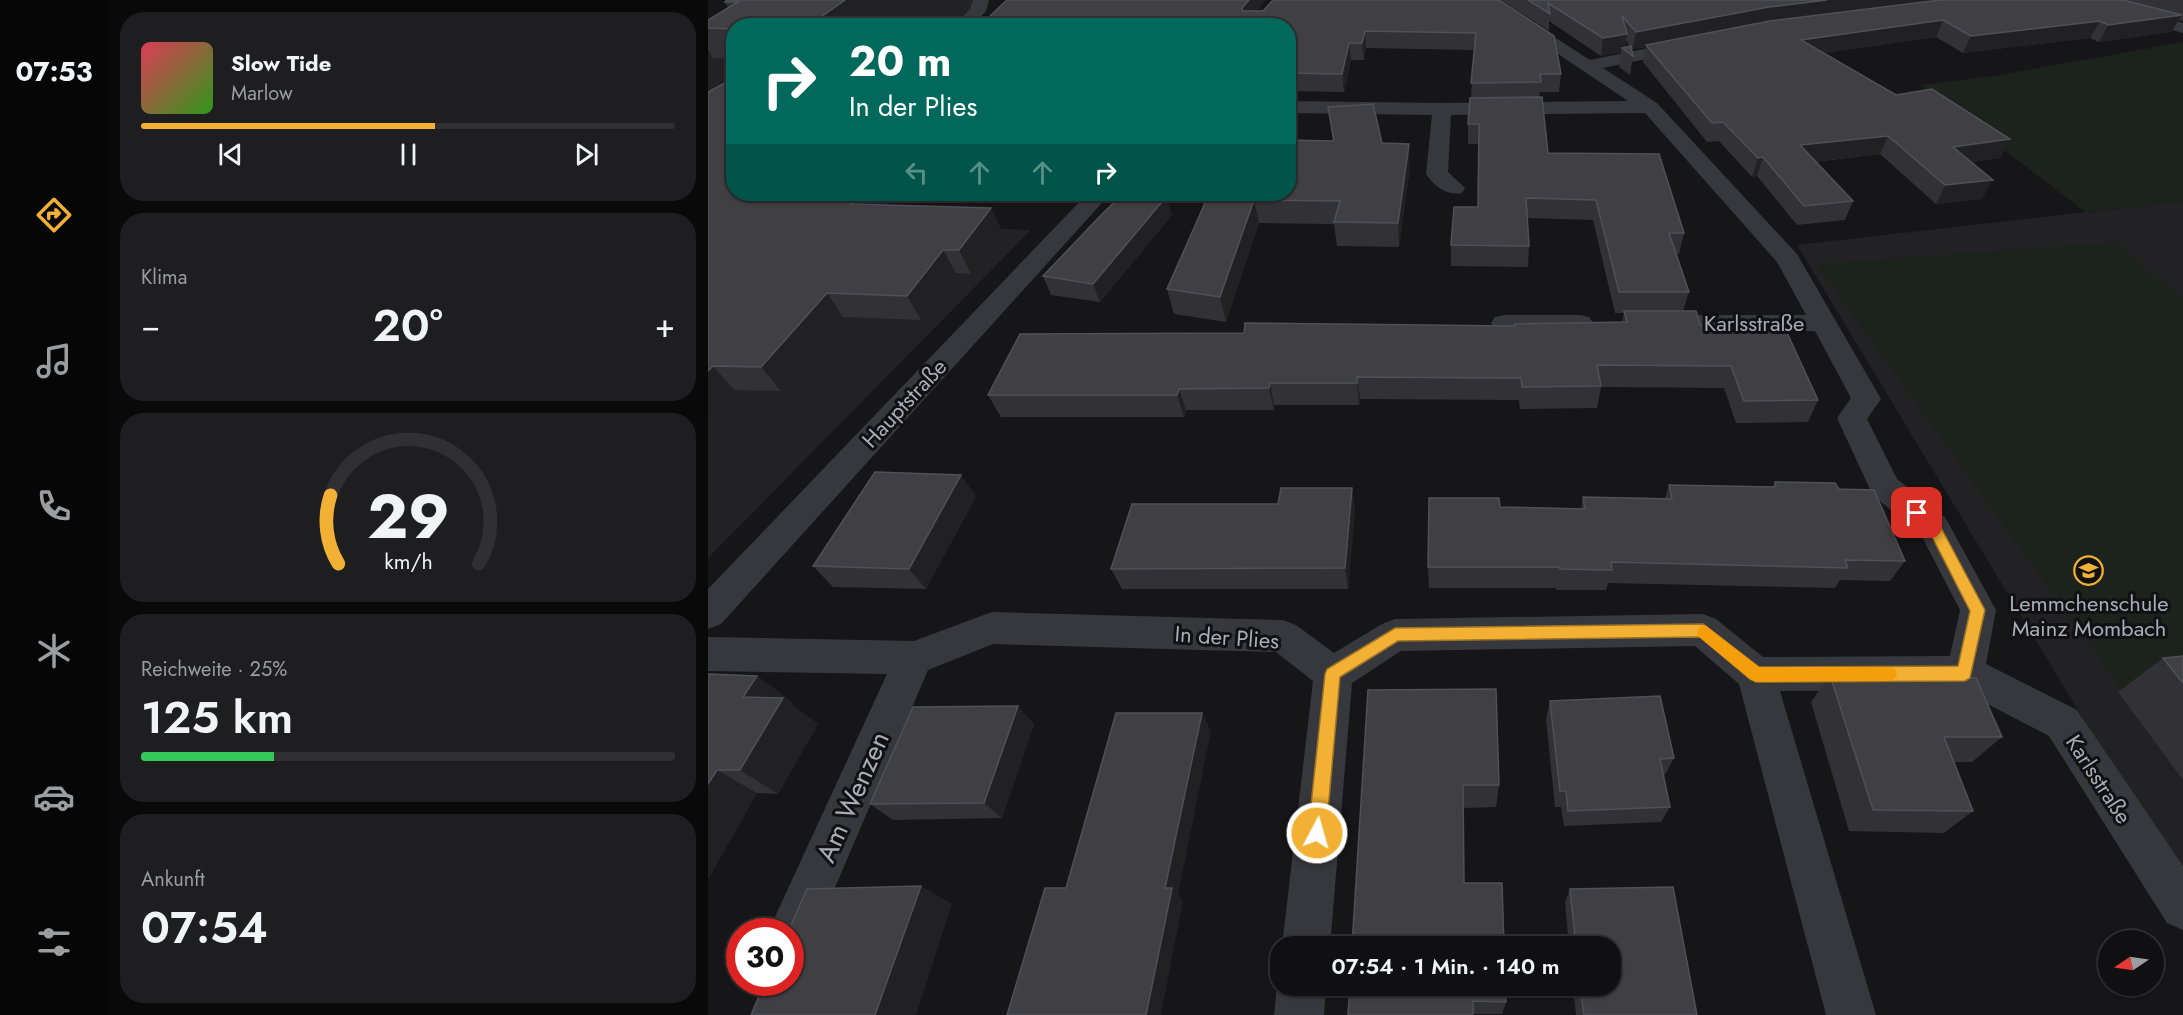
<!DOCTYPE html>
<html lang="de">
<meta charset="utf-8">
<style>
body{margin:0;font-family:Jost,sans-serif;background:#1e1e20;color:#f1f3f6;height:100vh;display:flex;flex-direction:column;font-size:22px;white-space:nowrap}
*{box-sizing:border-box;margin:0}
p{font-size:20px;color:#9c9d9f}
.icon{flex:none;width:33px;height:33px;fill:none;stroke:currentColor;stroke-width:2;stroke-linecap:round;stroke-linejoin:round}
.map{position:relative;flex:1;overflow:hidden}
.drawer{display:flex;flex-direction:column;gap:12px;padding:12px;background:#09090a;width:600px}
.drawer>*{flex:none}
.banner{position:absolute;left:18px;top:18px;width:570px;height:183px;border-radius:24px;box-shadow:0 2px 4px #0004,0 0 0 2px #303032;background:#00695c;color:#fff;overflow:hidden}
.needle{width:39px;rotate:257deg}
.buttons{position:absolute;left:1390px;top:930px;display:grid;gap:12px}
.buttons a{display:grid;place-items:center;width:66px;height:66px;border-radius:50%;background:#101012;box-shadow:0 2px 4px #0004,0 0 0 2px #303032;font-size:30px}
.speed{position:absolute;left:18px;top:918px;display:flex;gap:12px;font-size:30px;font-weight:700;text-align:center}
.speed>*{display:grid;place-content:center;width:78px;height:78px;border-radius:50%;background:#101012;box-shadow:0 2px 4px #0004,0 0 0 2px #303032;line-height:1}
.speed .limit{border:9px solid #d22;background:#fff;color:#111}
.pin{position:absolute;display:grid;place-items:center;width:51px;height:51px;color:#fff;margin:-26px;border-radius:12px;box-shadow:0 3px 9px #0006}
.me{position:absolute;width:66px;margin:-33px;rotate:6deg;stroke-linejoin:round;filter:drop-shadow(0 0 4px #0008)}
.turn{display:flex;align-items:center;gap:21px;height:126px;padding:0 24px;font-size:27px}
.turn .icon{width:78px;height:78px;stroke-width:2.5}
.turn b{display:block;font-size:42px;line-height:51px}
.lanes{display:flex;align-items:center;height:57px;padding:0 24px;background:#0003;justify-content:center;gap:30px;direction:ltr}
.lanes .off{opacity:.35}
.big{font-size:45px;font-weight:600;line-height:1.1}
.drawer .tile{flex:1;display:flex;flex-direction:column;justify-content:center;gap:9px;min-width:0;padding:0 21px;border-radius:24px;background:#1e1e20}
.drawer .dial{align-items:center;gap:0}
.dial svg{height:156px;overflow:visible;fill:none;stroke:#303032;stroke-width:7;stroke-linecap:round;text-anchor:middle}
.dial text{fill:#f1f3f6;stroke:none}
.song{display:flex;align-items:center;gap:18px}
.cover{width:72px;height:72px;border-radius:9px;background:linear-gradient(135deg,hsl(350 70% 55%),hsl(110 70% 35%))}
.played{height:6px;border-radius:3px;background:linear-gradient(90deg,#f2b134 55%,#303032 55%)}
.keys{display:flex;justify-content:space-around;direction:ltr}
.heat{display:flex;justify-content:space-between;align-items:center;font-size:33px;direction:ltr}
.charge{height:9px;border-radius:4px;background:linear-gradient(90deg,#34c759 25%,#303032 0)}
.trip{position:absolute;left:562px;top:936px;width:351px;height:60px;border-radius:24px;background:#101012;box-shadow:0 2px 4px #0004,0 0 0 2px #303032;font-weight:600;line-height:60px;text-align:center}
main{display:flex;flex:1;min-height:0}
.tab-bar{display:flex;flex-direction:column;width:108px;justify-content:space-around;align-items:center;background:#060607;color:#9c9d9f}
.tab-bar .icon{width:42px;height:42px}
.tab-bar .current{color:#f2b134}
.tab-bar b{font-size:27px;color:#f1f3f6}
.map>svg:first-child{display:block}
.built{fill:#222225}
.green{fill:#1c231d}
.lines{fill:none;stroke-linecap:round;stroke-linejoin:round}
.minor{fill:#37383d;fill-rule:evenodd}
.wall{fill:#323236;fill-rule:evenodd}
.shaded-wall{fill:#212124}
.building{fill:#3f3f44;stroke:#4f5156;stroke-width:1.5}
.route{fill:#f2b134;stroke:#9d7322;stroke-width:1.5}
.slow{fill:#f59e0b}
.labels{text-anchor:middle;stroke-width:6;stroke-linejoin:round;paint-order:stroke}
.street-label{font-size:22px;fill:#a8adb8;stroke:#111113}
.poi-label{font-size:22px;fill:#a8adb8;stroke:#111113}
.near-street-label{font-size:27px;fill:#a8adb8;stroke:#111113}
</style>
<main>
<nav class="tab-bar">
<b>07:53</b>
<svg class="icon current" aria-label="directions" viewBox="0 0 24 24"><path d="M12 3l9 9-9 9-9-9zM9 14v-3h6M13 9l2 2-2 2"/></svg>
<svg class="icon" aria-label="music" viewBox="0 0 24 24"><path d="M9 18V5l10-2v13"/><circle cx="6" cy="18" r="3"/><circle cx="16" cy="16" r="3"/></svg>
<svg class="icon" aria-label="phone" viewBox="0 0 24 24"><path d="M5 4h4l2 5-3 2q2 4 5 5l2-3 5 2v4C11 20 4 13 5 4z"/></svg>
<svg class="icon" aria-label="climate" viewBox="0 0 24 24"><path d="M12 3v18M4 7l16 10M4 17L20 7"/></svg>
<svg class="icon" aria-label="car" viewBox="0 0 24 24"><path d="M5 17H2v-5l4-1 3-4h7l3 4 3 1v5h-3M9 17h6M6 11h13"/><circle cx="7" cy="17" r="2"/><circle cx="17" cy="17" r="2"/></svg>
<svg class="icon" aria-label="filters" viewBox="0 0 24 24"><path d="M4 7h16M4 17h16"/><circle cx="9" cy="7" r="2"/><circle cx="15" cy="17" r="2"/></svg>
</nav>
<section class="drawer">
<div class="tile">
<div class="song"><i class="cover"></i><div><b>Slow Tide</b><p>Marlow</p></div></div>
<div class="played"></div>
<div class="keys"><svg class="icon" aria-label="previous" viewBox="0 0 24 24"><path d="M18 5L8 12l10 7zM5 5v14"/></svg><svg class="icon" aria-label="pause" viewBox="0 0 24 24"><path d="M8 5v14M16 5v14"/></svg><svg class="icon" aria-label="next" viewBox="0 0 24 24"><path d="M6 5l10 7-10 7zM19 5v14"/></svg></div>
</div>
<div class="tile"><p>Klima</p>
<div class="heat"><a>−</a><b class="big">20°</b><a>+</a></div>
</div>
<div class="tile dial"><svg viewBox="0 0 100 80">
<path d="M14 69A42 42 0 1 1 86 69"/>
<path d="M14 69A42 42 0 0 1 10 34" stroke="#f2b134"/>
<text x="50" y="56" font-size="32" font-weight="700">29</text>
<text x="50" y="72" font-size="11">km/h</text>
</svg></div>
<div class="tile"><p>Reichweite · 25%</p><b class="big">125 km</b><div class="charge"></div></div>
<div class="tile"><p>Ankunft</p><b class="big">07:54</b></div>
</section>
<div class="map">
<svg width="1475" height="1015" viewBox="0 0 1475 1015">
<rect width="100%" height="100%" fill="#161618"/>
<!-- built -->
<path class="built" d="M82,0H282L254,25L43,26Z
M25,36L26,194L51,221L323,230L0,558V52Z
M1475,201V884L1089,245Z"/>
<!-- green -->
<path class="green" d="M1475,42V201L1377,212L1212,85L1286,76Z
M1409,242L1475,299V775L1108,264Z"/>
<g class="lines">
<!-- minor -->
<path class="minor" d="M265,0H281L278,11L264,26H246L262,9Z
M770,0H789L882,60L980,40L986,41L989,45L986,49L895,68L949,103L1089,254L1173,399L1159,419L1189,479L1237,517L1288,610L1278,664L1369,710L1475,866V930L1459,923L1341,736L1253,690L1072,691L1168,1015H1118L1031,684L987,646L693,651L644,683L622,946H574L605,681L568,652L285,644L220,670L99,953L82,960V932H60L179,674L0,671V637L206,641L284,612L575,620L588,625L626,653L674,624L687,619L995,614L1008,619L1055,657L1242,656L1252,610L1213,535L1166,496L1161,487L1129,418L1143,398L1107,331H948L939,329L935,323L939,317L948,315H1098L1069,262L937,113L743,115L740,172L757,188L754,193C739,196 726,186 718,174L724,115L580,113V101L734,103L920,101Z
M1364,0H1390L1475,23V33L1366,3Z
M379,194H402L13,624L0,629V589Z
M796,315H872L881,317L885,323L881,329L872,331H796L787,329L783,323L787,317Z
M573,977V986H618L616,1015H566L569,986Z"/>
</g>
<!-- wall -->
<path class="wall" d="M299,0H558L549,11L791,0L853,74L851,92H832L831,97L840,153L976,233L971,254H968L981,292L975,311L992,325L1110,400L1100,422L1028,423L1016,388L893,387L889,408L812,409L811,400L652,399L651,405H566V410H478L476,417H293L280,395L536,333L807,326L914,322L916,313H907L885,220L819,218L821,246L820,267L743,266V245L770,207V144H760V124L763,98L766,50L658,48L656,60H643L636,92L580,91V26L280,23L279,21L281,19V17Z
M793,0H1475V21L1471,20L1463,32L1391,42L1382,38L1255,53L1228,37L1115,53L1188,95L1302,139L1292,158L1263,162L1274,199L1228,204L1172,154L1107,162L1145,201L1137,220L1089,225L1049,176L1044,177L1011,141L999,142L935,62L938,47L925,49L923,47L925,56L922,75L911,67L913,52L893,56L841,21V31ZM918,40L920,44L923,47L917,48Z
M17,2L162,9L166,18L26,26V59L5,58L0,50V20L20,7Z
M26,78V194H189L178,205L294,231L263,274L248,273L213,320L135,317L73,391L26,390L0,419Z
M620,107L674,143L702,167L691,247L629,246L626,224L551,223L518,322L466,314L459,289L501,194L625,141Z
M464,215L392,302L343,295L335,276Z
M1067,482L1131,489L1197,561L1182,581L1132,580L1127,588L900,583L898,590H848V588H721L720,567L792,507L873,509L875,497L957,498L961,485L1064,487Z
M644,488L647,509L640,589H414L403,569L570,504Z
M268,496L218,589L125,587L105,566Z
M1475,656V780L1410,692L1455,658Z
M0,674L49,676L84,702L83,704L110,724L70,794L49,793L0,879Z
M1122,675L1294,737L1264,762H1246L1265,811L1236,833L1141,831L1103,702Z
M660,690L791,785L788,807L755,808L756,883L644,946Z
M842,701L966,758L957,775H955L962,807L953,822L856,826L853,807H847L838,719Z
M326,724L294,818L185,820L162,804Z
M862,889L989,1015H868L865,986H903V946H861L857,902Z
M642,986L798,1002L794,1014H765Z"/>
<!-- shaded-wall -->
<path class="shaded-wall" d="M137,0H175L162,9L166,18L156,26H100Z
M541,0H558L537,25L534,8Z
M1119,0H1240L938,45V47L925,49L928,32L1061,7Z
M1474,15L1463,32L1391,42L1400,25Z
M1235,20L1228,37L1088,57L1093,40Z
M1392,21L1382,38L1255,53L1263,36Z
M657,31L658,48L656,60L654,43Z
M919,34L916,50L914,48L913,52L893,56L895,38Z
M641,43L643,60L636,92L634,74Z
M1180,136L1172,154L1085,164L1092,145Z
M1302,139L1292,158L1236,166L1245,147Z
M701,144L702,167L691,247L690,223Z
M1055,157L1049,176L1044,177L1050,158Z
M1285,180L1274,199L1228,204L1237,185Z
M154,194H189L157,228L143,204Z
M458,197L464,215L392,302L385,284Z
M546,200L551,223L518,322L512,297Z
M283,208L294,231L263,274L251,250Z
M235,250L248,273L213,320L199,296Z
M119,293L135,317L73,391L53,367Z
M5,366L26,390L0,419V371Z
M649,377L652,399L651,405L649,383Z
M562,383L566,405V410L561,388Z
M471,389L478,410L476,417L469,395Z
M253,475L268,496L218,589L201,569Z
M644,488L647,509L640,589L637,568Z
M49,676L84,702L83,704L110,724L70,794L32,770L35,697Z
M310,706L326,724L294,818L276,803Z
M494,713L503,731L470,895L475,901L453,1015H438L457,888Z
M9,770L49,793L0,879V784Z
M213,886L244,904L208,1015H167Z"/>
<!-- building -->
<path class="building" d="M19,0H137L100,26H26V29L0,28V20L30,2H17Z
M299,0H541L534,8L535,11H555L565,0H791L846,36L853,74H832L833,82L763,83L768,33L657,31L654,43H641L634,74L580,73V26H277L282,21H279L284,17H281Z
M820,0H1119L1061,7L928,32L914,16L919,34L895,38L840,3L842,14Z
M1232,0H1415L1474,15L1400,25L1392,21L1263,36L1235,20L1093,40L1188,95L1224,89L1302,139L1245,147L1285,180L1237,185L1180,136L1092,145L1145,201L1096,206L1055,157L1050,158L1015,122L1004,123L938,45L1062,21Z
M923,46L925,56L914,48Z
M26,78V194H154L143,204L283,208L251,250H235L199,296L119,293L53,367L5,366L0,371V92Z
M834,97L840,153L951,154L976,233H961L981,292H911L888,200L818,198L821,246L743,245L746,207H770L771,124H760L762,98Z
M665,104L674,143L701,144L690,223L626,222L632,201L546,200L512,297L459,289L501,194H580V140L626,141L620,107Z
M415,194H432L458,197L385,284L335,276L396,212Z
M916,311H988L992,325L1075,324L1110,400L1036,401L1023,366L889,365L893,386L814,387L813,378L649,377V383H562L561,388L471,389L469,395H280L312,334L536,333L537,323L807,326V324L919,322Z
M167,472L253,475L201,569L105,566Z
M1067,482L1127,483L1131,489L1166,490L1197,561L1137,560L1140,568L903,562L904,570L852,569L851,567H720L721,498H791L792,507L877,509L875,497L964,499L961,485L1068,487Z
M573,488H644L637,568L403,569L424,504H570Z
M1475,656V683L1455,658Z
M0,674L49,676L35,697L75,698L32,770H9L0,784Z
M1122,675L1268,678L1294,737H1236L1265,811L1165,810Z
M788,689L791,785H755L756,883H794L796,946H644L660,690Z
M952,696L966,758L952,759L962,807L860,811L858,791H852L842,701Z
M310,706L276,803L162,804L205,707Z
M408,713H494L457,888H464L438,1015H299L337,888H358Z
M213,886L167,1015H43L57,982H82V932H80L99,889Z
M965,887L989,1015H876L872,986H903V946H868L862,889Z
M642,986H797L798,1002L765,1001V1015H640Z"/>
<!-- route -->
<path class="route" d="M1209,508L1230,522L1277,610L1262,678L1257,681L1048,682L1042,679L992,637L690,641L632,677L618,833L615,839L609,842L603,839L600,833L617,674L619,669L687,628L995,624L1051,667L1250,666L1262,611L1220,529L1202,513Z"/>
<!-- slow -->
<path class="slow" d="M997,625L1051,667H1181L1187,669L1189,674L1187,679L1181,681L1048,682L1042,679L991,637L989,632L991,627Z"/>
<!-- icons -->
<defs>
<symbol id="school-ring" viewBox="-11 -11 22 22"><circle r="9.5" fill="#111113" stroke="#f2b134" stroke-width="1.5"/><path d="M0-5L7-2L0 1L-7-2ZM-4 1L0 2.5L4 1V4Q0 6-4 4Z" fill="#f2b134"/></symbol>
</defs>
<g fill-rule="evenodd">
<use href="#school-ring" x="1364" y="554" width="33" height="33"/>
</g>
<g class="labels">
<!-- street labels -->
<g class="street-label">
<text x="1046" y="331">Karlsstraße</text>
<text transform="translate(196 403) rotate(-47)" y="8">Hauptstraße</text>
<text transform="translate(519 637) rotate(4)" y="8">In der Plies</text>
<text transform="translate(1391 779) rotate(57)" y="8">Karlsstraße</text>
</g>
<!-- poi labels -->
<g class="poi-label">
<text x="1381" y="611">Lemmchenschule<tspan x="1381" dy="25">Mainz Mombach</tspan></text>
</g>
<!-- near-street labels -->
<g class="near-street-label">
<text transform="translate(145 797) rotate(-66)" y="9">Am Wenzen</text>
</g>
</g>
</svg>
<div class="buttons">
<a><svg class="needle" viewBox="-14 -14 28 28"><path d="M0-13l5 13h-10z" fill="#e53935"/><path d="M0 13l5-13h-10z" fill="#9c9d9f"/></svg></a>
</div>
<div class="speed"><div class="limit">30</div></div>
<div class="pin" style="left:1209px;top:513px;background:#d93025"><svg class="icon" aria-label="arrive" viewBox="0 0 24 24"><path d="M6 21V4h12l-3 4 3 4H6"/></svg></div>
<svg class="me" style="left:609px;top:833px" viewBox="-20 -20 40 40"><circle r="17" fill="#f2b134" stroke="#fff" stroke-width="3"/><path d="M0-11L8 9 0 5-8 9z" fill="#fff"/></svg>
<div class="trip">07:54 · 1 Min. · 140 m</div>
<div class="banner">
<div class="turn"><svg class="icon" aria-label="right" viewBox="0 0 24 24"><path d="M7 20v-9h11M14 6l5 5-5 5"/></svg><div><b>20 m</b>In der Plies</div></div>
<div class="lanes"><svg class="icon off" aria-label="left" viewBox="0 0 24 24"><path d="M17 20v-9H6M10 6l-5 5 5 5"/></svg><svg class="icon off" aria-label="ahead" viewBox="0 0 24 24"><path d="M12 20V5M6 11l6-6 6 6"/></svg><svg class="icon off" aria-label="ahead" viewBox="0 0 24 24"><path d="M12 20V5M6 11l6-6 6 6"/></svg><svg class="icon" aria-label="right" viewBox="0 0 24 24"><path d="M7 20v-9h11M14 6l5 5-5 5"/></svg></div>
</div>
</div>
</main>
